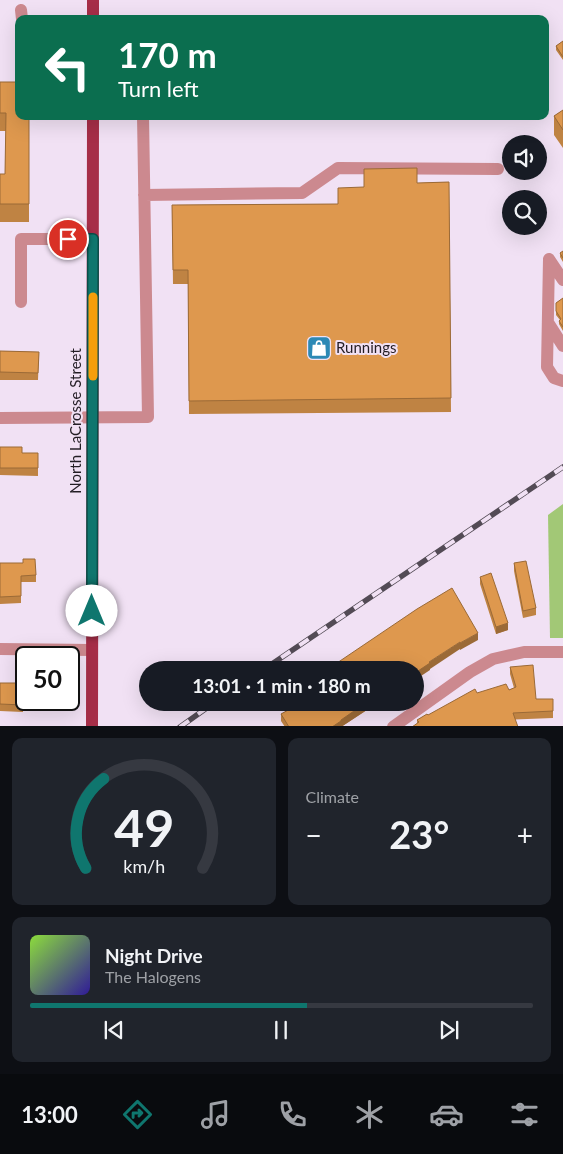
<!DOCTYPE html>
<meta charset="utf-8">
<style>
body{margin:0;font-family:Lato,sans-serif;background:#20242c;color:#f1f3f6;height:100vh;display:flex;flex-direction:column;font-size:19px;white-space:nowrap}
*{box-sizing:border-box;margin:0}
p{font-size:16px;color:#9ea1a6}
.icon{flex:none;width:28px;height:28px;fill:none;stroke:currentColor;stroke-width:2;stroke-linecap:round;stroke-linejoin:round}
.map{position:relative;height:726px;overflow:hidden}
.sheet{display:flex;flex-direction:column;gap:12px;padding:12px;background:#0d0f14;flex:1}
.sheet>*{flex:none}
.guide{position:absolute;left:15px;top:15px;width:534px;height:105px;border-radius:10px;box-shadow:0 5px 20px #0002;background:#0b6e4f;color:#fff;overflow:hidden}
.controls{position:absolute;left:502px;top:135px;display:grid;gap:10px}
.controls a{display:grid;place-items:center;width:45px;height:45px;border-radius:50%;background:#171b24;box-shadow:0 5px 20px #0002;font-size:25px}
.speed{position:absolute;left:15px;top:646px;display:flex;gap:10px;font-size:25px;font-weight:700;text-align:center}
.speed>*{display:grid;place-content:center;width:65px;height:65px;border-radius:50%;background:#171b24;box-shadow:0 5px 20px #0002;line-height:1}
.speed .limit{border:2px solid #111;border-radius:8px;background:#fff;color:#111}
.pin{position:absolute;display:grid;place-items:center;width:42px;height:42px;color:#fff;margin:-21px;border:2px solid #fff;border-radius:50%;box-shadow:0 1px 5px #0007}
.me{position:absolute;width:55px;margin:-28px;rotate:0deg;stroke-linejoin:round;filter:drop-shadow(0 0 4px #0008)}
.turn{display:flex;align-items:center;gap:18px;height:105px;padding:0 20px;font-size:22px}
.turn .icon{width:65px;height:65px;stroke-width:2.5}
.turn b{display:block;font-size:35px;line-height:42px}
.big{font-size:38px;font-weight:700;line-height:1.1}
.sheet .tile{flex:1;display:flex;flex-direction:column;justify-content:center;gap:8px;min-width:0;padding:0 18px;border-radius:10px;background:#20242c}
.sheet .dial{align-items:center;gap:0}
.dial svg{height:130px;overflow:visible;fill:none;stroke:#363941;stroke-width:7;stroke-linecap:round;text-anchor:middle}
.dial text{fill:#f1f3f6;stroke:none}
.song{display:flex;align-items:center;gap:15px}
.cover{width:60px;height:60px;border-radius:8px;background:linear-gradient(135deg,hsl(90 70% 55%),hsl(250 70% 35%))}
.played{height:5px;border-radius:2px;background:linear-gradient(90deg,#0f766e 55%,#363941 55%)}
.keys{display:flex;justify-content:space-around;direction:ltr}
.heat{display:flex;justify-content:space-between;align-items:center;font-size:28px;direction:ltr}
.sheet .tiles{flex:1;display:grid;gap:12px;grid-template-columns:1fr 1fr}
.tile:last-child{grid-column:span 2}
.trip{position:absolute;left:139px;top:661px;width:285px;height:50px;border-radius:25px;background:#171b24;box-shadow:0 5px 20px #0002;font-weight:700;line-height:50px;text-align:center}
.tab-bar{display:flex;height:80px;justify-content:space-around;align-items:center;background:#090b0e;color:#9ea1a6}
.tab-bar .icon{width:35px;height:35px}
.tab-bar .active{color:#0f766e}
.tab-bar b{font-size:22px;color:#f1f3f6}
.map>svg:first-child{display:block}
.green{fill:#a2c876}
.lines{fill:none;stroke-linecap:round;stroke-linejoin:round}
.minor{stroke:#cc898f;stroke-width:12}
.major{stroke:#a62e48;stroke-width:12}
.rail-casing{stroke:#534b55;stroke-width:5.5}
.rail{stroke:#f1e1f4;stroke-width:4;stroke-dasharray:11;stroke-linecap:butt}
.wall{fill:#bf8343}
.shaded-wall{fill:#9b6a37}
.building{fill:#de984e;stroke:#9b6a37}
.route-casing{stroke:#0a4d48;stroke-width:12}
.route{stroke:#0f766e;stroke-width:9}
.slow{stroke:#f59e0b;stroke-width:9}
.labels{text-anchor:middle;stroke-width:4;stroke-linejoin:round;paint-order:stroke}
.poi-label{font-size:15px;fill:#231d24;stroke:#f1e1f4;text-anchor:start}
.street-label{font-size:15px;fill:#231d24;stroke:#f1e1f4}
</style>
<div class="map">
<svg width="563" height="727" viewBox="0 0 563 727">
<rect width="100%" height="100%" fill="#f1e1f4"/>
<!-- green -->
<path class="green" d="M563,504V638H550L548,515Z"/>
<g class="lines">
<!-- minor -->
<path class="minor" d="M21,10L22,19
M144,195L302,193L338,168L498,169
M549,259L547,367L554,378L563,381
M549,259L563,280
M21,302V239H93
M549,324L563,346
M0,418L148,417L143,116
M0,649L92,650
M393,727L470,672L493,659L524,652H563"/>
<!-- major -->
<path class="major" d="M93,0V19
M92,727L93,116"/>
<defs>
<path id="rail" d="M263,670L563,467
M180,727L215,702"/>
</defs>
<!-- rail casing -->
<use href="#rail" class="rail-casing"/>
<!-- rail -->
<use href="#rail" class="rail"/>
</g>
<!-- wall -->
<path class="wall" d="M563,41V60L556,50V46Z
M0,82L29,116V222H0V174H5L6,131H0Z
M563,110V148L554,135V116Z
M449,182L451,412L189,414L188,284H173L172,205L338,204L364,187L417,183Z
M563,251V262L560,257V253Z
M563,298V331L559,324V321L560,320L556,315V303Z
M0,351L39,352L38,380H0Z
M0,447L22,453H38V476L0,475Z
M0,563L36,575V582H21V603L0,604Z
M514,563L536,608V615L523,618L514,571Z
M480,577L508,630L496,634L480,584Z
M510,667L536,699H553V718L417,723V720L428,715L514,688L510,674Z
M0,683H23V712L0,711Z
M284,702H384L378,707L376,704L341,727H285L281,721V714L287,711L284,708Z"/>
<!-- shaded-wall -->
<path class="shaded-wall" d="M508,623V630L496,634V627Z
M478,633V640L460,650V643Z
M460,642V649L430,669V670L415,680V673L429,662Z
M367,702H376V704L341,727H332L341,720Z
M378,702H384L378,707Z"/>
<!-- building -->
<path class="building" d="M563,41V57L556,46Z
M0,82H19V116H29V204H0V174H5L6,113H0Z
M563,110V130L554,116Z
M417,168V183L449,182L451,398L189,401L188,270H173L172,205L338,204V188L364,187V169Z
M563,251V258L560,253Z
M563,298V327L559,321L561,319L556,311V303Z
M0,351L39,352L38,373L0,372Z
M0,447H22V453H38V468H0Z
M23,559H35L36,575L21,576V596L0,597V563H23Z
M526,561L536,608L523,611L514,563Z
M491,573L508,623L496,627L480,577Z
M452,588L478,633L460,643V642L429,662L430,663L415,673V670H323L333,664L334,665L417,609Z
M533,665L536,699H553V711L513,713L518,727H412L419,722L417,720L427,714L428,715L475,689L477,693L506,684L509,690L516,687L510,667Z
M0,683H23V705L0,704Z
M286,702H367L341,720V721L332,727H289L281,714L290,709Z"/>
<g class="lines">
<defs>
<path id="route" d="M68,239H93L92,611"/>
</defs>
<!-- route casing -->
<use href="#route" class="route-casing"/>
<!-- route -->
<use href="#route" class="route"/>
<!-- slow -->
<path class="slow" d="M93,297V376"/>
</g>
<!-- icons -->
<defs>
<symbol id="shop-square" viewBox="-11 -11 22 22"><rect x="-9" y="-9" width="18" height="18" rx="4" fill="#2c89b5" stroke="#f1e1f4"/><path d="M-5-2.5h2.3a2.7 3.5 0 0 1 5.4 0H5L5.5 6h-11ZM-1.5-2.5h3a1.5 2.3 0 0 0-3 0Z" fill="#fff"/></symbol>
</defs>
<g fill-rule="evenodd">
<use href="#shop-square" x="305" y="334" width="28" height="28"/>
</g>
<g class="labels">
<!-- poi labels -->
<g class="poi-label">
<text x="336" y="353">Runnings</text>
</g>
<!-- street labels -->
<g class="street-label">
<text transform="translate(76 421) rotate(-90)" y="5">North LaCrosse Street</text>
</g>
</g>
</svg>
<div class="controls">
<a><svg class="icon" aria-label="sound" viewBox="0 0 24 24"><path d="M4 9h4l5-4v14l-5-4H4zM17 9q2 3 0 6"/></svg></a>
<a><svg class="icon" aria-label="search" viewBox="0 0 24 24"><circle cx="10" cy="10" r="6"/><path d="M15 15l6 6"/></svg></a>
</div>
<div class="speed"><div class="limit">50</div></div>
<div class="pin" style="left:68px;top:239px;background:#d93025"><svg class="icon" aria-label="arrive" viewBox="0 0 24 24"><path d="M6 21V4h12l-3 4 3 4H6"/></svg></div>
<svg class="me" style="left:92px;top:611px" viewBox="-20 -20 40 40"><circle r="19" fill="#fff"/><path d="M0-13L10 11 0 6-10 11z" fill="#0f766e"/></svg>
<div class="trip">13:01 · 1 min · 180 m</div>
<div class="guide">
<div class="turn"><svg class="icon" aria-label="left" viewBox="0 0 24 24"><path d="M17 20v-9H6M10 6l-5 5 5 5"/></svg><div><b>170 m</b>Turn left</div></div>
</div>
</div>
<section class="sheet">
<div class="tiles">
<div class="tile dial"><svg viewBox="0 0 100 80">
<path d="M14 69A42 42 0 1 1 86 69"/>
<path d="M14 69A42 42 0 0 1 25 14" stroke="#0f766e"/>
<text x="50" y="56" font-size="32" font-weight="700">49</text>
<text x="50" y="72" font-size="11">km/h</text>
</svg></div>
<div class="tile"><p>Climate</p>
<div class="heat"><a>−</a><b class="big">23°</b><a>+</a></div>
</div>
<div class="tile">
<div class="song"><i class="cover"></i><div><b>Night Drive</b><p>The Halogens</p></div></div>
<div class="played"></div>
<div class="keys"><svg class="icon" aria-label="previous" viewBox="0 0 24 24"><path d="M18 5L8 12l10 7zM5 5v14"/></svg><svg class="icon" aria-label="pause" viewBox="0 0 24 24"><path d="M8 5v14M16 5v14"/></svg><svg class="icon" aria-label="next" viewBox="0 0 24 24"><path d="M6 5l10 7-10 7zM19 5v14"/></svg></div>
</div>
</div>
</section>
<nav class="tab-bar">
<b>13:00</b>
<svg class="icon active" aria-label="directions" viewBox="0 0 24 24"><path d="M12 3l9 9-9 9-9-9zM9 14v-3h6M13 9l2 2-2 2"/></svg>
<svg class="icon" aria-label="music" viewBox="0 0 24 24"><path d="M9 18V5l10-2v13"/><circle cx="6" cy="18" r="3"/><circle cx="16" cy="16" r="3"/></svg>
<svg class="icon" aria-label="phone" viewBox="0 0 24 24"><path d="M5 4h4l2 5-3 2q2 4 5 5l2-3 5 2v4C11 20 4 13 5 4z"/></svg>
<svg class="icon" aria-label="climate" viewBox="0 0 24 24"><path d="M12 3v18M4 7l16 10M4 17L20 7"/></svg>
<svg class="icon" aria-label="car" viewBox="0 0 24 24"><path d="M5 17H2v-5l4-1 3-4h7l3 4 3 1v5h-3M9 17h6M6 11h13"/><circle cx="7" cy="17" r="2"/><circle cx="17" cy="17" r="2"/></svg>
<svg class="icon" aria-label="filters" viewBox="0 0 24 24"><path d="M4 7h16M4 17h16"/><circle cx="9" cy="7" r="2"/><circle cx="15" cy="17" r="2"/></svg>
</nav>
